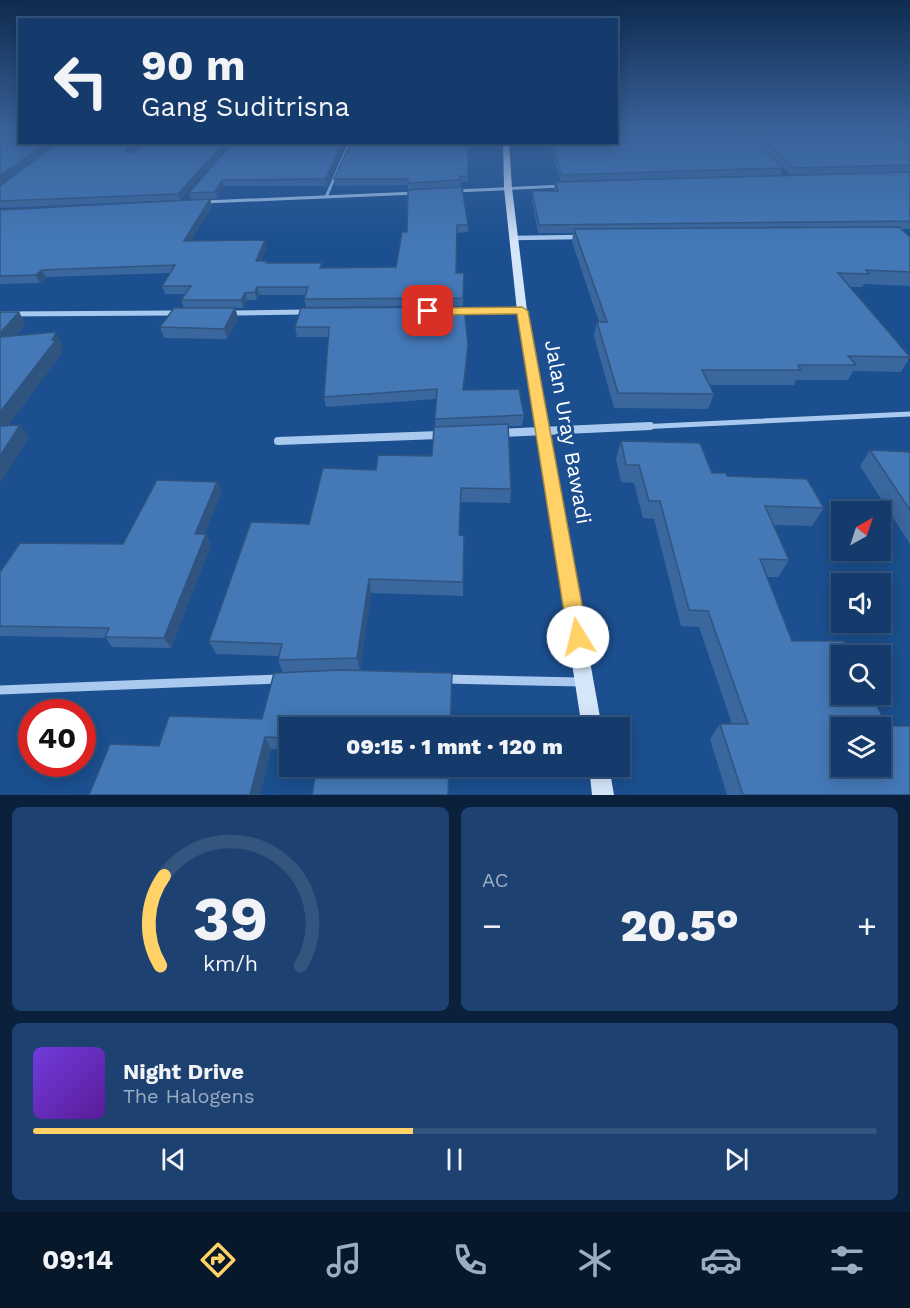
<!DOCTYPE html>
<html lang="id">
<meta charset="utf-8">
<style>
body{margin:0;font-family:"Work Sans",sans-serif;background:#1d4271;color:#f1f3f6;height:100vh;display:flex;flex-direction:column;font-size:22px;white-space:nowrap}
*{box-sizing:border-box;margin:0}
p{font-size:20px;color:#9dadc1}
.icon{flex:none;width:33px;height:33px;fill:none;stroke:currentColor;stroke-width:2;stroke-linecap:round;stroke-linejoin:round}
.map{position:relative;height:795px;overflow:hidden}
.details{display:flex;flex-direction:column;gap:12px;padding:12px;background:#0b203b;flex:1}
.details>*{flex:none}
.top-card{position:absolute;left:18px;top:18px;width:600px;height:126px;border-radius:0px;box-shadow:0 3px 15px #0003,0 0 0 2px #33557e;background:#143b6b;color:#f1f3f6;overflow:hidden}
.needle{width:39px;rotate:39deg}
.controls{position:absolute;left:831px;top:501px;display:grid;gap:12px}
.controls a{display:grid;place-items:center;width:60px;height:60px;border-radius:0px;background:#143b6b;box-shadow:0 3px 15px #0003,0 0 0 2px #33557e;font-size:30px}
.speed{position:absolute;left:18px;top:699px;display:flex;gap:12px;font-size:30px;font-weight:700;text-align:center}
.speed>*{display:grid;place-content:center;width:78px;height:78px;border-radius:50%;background:#143b6b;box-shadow:0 3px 15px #0003,0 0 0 2px #33557e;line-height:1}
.speed .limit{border:9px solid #d22;background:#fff;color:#111}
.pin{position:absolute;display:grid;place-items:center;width:51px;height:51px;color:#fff;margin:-26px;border-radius:12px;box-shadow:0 3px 9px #0006}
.me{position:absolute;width:66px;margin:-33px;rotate:351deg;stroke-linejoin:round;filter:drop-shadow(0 0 4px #0008)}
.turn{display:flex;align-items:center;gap:21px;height:126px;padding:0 24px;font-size:27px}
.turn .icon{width:78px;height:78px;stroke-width:2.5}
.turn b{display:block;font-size:42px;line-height:51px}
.big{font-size:45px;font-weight:800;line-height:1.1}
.details .card{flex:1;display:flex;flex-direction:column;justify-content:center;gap:9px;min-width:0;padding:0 21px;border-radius:9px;background:#1d4271}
.details .dial{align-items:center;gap:0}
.dial svg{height:156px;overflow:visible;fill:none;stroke:#33557e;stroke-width:7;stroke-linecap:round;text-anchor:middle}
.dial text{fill:#f1f3f6;stroke:none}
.song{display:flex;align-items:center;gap:18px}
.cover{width:72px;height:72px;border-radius:9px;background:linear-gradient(135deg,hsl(260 70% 55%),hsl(270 70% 35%))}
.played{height:6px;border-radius:3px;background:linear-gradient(90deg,#ffd166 45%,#33557e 45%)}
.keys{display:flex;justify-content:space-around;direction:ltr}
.heat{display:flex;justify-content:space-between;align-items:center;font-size:33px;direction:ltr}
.details .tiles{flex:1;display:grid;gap:12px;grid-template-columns:1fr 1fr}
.card:last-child{grid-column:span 2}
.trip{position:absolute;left:279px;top:717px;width:351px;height:60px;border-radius:0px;background:#143b6b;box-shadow:0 3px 15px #0003,0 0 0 2px #33557e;font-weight:800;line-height:60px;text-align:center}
.tab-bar{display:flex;height:96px;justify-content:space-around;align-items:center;background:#08182b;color:#9dadc1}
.tab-bar .icon{width:42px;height:42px}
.tab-bar .on{color:#ffd166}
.tab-bar b{font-size:27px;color:#f1f3f6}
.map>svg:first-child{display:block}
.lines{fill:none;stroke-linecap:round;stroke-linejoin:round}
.street-far4{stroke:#a9c9ee;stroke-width:3}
.street-far3{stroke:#a9c9ee;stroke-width:4.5}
.street-far2{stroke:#a9c9ee;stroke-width:5}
.street-far1{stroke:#a9c9ee;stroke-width:8}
.street{stroke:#a9c9ee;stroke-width:9}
.secondary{fill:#d6e6fa;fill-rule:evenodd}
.wall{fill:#3a679d;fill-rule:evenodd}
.shaded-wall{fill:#305480}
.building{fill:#4478b7;stroke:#305480;stroke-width:1.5;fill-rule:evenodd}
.route{fill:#ffd166;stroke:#a68842;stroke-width:1.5}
.labels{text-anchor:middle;stroke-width:6;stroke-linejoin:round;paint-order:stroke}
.street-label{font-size:21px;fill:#fff;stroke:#1b4f8f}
</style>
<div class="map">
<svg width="910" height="795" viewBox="0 0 910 795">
<rect width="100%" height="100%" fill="#1b4f8f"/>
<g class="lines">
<!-- street-far4 -->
<path class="street-far4" d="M456,191L563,186
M326,197L350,142
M204,202L416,193"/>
<!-- street-far3 -->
<path class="street-far3" d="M514,238L579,237"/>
<!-- street-far2 -->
<path class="street-far2" d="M457,311H522
M229,313L305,312
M0,314L176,313
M618,428L910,414"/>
<!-- street-far1 -->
<path class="street-far1" d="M500,433L650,426
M278,441L439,435"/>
<!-- street -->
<path class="street" d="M444,679L581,682
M0,690L278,679"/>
<!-- secondary -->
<path class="secondary" d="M503,142H509L512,188L527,311L602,728H582L517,311L504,188Z
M589,766H609L614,795H592Z"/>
</g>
<!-- wall -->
<path class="wall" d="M745,132H910V229H902L910,237V286L864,284L862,287H850L910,357L901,372L853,371L848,380H796L794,385H709L714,394L708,409L614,408L594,336L597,322H599L572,242L573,233H538L532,199V191H554L555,182H561L549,142H616ZM783,168L791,175L781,176Z
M146,142L129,153L231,142L180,200L0,208V186Z
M233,142H346L327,186H224L217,199L191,200L189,193Z
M468,142V182H460V187L408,189V185L335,186L334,179Z
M408,190L468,225V232L457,233L456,273H464L463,306L306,307L304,299L306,295H259L257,300H247L243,308H235L238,318L227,339L164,338L160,327L184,308L181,300L186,294H165L162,286L170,273L46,277L40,283L0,284V210L210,199L212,206L191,241L267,247L261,261H267L268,263L322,268L396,267L407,232Z
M301,308L467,355L464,390L524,415L522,426H508L511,489L510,503L460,502L459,535L464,536L463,596L371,593L360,671L452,686L451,728H290V750L271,749L260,795H89L159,746L262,719L283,673L278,660V656L216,654L209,641L309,524L376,470L432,456L435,427L436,399L326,407L324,397L329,337H297L295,327Z
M621,441L712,473L727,476L824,508L812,526L773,525L789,560L778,577H767L792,641L910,795H727L710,739L720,724H732L699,627L681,626L654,519L643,518L634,483L621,482L616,459Z
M870,450L910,452V544L860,466Z
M217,482L222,492L204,534H206L211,545L171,648L112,647L106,638L0,636V572L123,544Z"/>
<!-- shaded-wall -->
<path class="shaded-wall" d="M47,142H58L0,185V176Z
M134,142H146L129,153L126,152L127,147Z
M225,142H231L180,200L178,194Z
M342,142H346L327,186L326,179Z
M222,180L224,186L217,199L215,192Z
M210,199L212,206L186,249L184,241Z
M265,240L267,247L258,268L256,261Z
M42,270L46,277L40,283L36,275Z
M257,287L259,295L257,300L255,292Z
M245,293L247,300L243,308L241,300Z
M235,308L238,318L227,339L224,329Z
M19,312L26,324L4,349L0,342V333Z
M56,332L63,345L61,348L63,352L0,437V412Z
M468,345L467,355L463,400V390Z
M20,425L29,438L0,484V456Z
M217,482L222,492L200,545L195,534Z
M206,534L211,545L171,648L164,638Z
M369,579L371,593L360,671L357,658Z
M265,737L271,749L260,795H250Z"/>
<!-- building -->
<path class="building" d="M1,132H20V142H47L0,176V133Z
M616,132H745L783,168L562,175L552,142H616Z
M755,132H889L910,146V165L794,168Z
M902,132H910V137Z
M60,142H134L127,147L126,152L131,153L148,142H225L178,194L0,201V186Z
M233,142H342L326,179L222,180L215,192L189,193Z
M351,142H468V176H460V180L408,183V179H334Z
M910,172V221L539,225L532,191H558L555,182Z
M462,187L468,225H457L456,273H464L463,298L304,299L308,287H257L255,292L245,293L241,300H181L191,286H162L175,265L42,270L36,275L0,276V210L210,199L184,241L265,240L256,261H267L266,263H322L320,268L396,267L402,232H407L408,190Z
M899,227L910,237V272L866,270L869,274L838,273L910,357L848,356L856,365H798L801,370H702L714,394L618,393L597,322H607L574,229Z
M464,307L468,345L463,390L519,389L524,415L435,419L437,389L324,397L329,327H295L301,308Z
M174,308H235L224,329L160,327Z
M0,312H19L0,333Z
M56,332L52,340H56L0,412V337Z
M508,424L511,489L461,488L459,535L464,536L463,582L369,579L357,658L278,660L282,644L209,641L251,522L309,524L323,468L376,470L378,455L432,456L434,427Z
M20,425L0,456V426Z
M621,441L700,443L712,473H726L727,476L807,479L824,508L765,506L789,560L760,559L792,641H844L851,656H842V694H871L887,726H910V795H743L720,724H748L708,611L689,610L660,501H649L639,465H626ZM842,728H880V766H842Z
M870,450L910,452V510Z
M157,480L217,482L195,534H206L164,638L105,637L109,628L0,626V572L20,543L123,544Z
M340,670L452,673L450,728H290V738L265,737L250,795H89L110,744L159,746L169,716L262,719L274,673Z
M317,766H449L448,795H312Z"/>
<!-- sky -->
<linearGradient id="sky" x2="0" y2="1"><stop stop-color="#0f2b4f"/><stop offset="0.54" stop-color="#39639b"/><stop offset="1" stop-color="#39639b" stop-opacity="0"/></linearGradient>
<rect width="910" height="243" fill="url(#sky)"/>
<!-- route -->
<path class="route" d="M522,307L528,311L588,637L585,644L578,646L571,644L568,637L517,314L428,315L422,311L428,308Z"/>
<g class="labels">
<!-- street labels -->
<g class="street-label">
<text transform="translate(568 432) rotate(80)" y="7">Jalan Uray Bawadi</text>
</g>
</g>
</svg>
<div class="controls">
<a><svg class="needle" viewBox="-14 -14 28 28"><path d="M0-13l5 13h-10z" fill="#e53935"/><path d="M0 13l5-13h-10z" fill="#9dadc1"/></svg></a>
<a><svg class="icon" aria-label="sound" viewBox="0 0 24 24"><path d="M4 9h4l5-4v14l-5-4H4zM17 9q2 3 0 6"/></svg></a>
<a><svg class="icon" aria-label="search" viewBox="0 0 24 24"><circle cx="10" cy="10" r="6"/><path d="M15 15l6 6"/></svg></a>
<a><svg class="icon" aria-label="layers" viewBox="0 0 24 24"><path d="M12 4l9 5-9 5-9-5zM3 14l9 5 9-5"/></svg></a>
</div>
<div class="speed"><div class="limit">40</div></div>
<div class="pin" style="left:428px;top:311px;background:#d93025"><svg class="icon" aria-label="arrive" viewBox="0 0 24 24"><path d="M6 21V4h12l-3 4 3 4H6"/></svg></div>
<svg class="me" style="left:578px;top:637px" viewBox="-20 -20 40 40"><circle r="19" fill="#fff"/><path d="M0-13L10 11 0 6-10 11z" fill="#ffd166"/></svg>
<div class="trip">09:15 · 1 mnt · 120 m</div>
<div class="top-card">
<div class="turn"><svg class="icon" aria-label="left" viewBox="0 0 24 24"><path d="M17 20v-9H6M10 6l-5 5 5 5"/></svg><div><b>90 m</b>Gang Suditrisna</div></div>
</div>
</div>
<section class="details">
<div class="tiles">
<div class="card dial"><svg viewBox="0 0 100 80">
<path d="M14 69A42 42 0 1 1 86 69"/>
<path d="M14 69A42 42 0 0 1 16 23" stroke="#ffd166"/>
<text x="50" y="56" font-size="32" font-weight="700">39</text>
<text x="50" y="72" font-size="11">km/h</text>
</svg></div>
<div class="card"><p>AC</p>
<div class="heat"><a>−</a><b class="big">20.5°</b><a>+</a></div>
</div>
<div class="card">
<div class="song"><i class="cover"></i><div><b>Night Drive</b><p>The Halogens</p></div></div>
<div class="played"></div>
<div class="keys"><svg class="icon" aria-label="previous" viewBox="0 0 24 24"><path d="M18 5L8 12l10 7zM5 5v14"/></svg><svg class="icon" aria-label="pause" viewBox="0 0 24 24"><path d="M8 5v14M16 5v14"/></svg><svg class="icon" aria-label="next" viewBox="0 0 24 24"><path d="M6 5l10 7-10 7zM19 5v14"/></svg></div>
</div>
</div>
</section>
<nav class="tab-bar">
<b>09:14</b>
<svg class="icon on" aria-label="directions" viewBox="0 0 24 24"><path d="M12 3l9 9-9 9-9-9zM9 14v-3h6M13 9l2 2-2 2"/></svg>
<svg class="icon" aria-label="music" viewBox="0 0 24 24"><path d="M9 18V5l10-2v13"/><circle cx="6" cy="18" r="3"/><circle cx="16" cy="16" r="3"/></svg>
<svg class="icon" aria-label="phone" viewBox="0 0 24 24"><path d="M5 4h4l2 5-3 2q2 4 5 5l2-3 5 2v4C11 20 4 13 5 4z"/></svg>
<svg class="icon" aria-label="climate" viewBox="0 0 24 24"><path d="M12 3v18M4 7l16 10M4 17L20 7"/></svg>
<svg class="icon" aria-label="car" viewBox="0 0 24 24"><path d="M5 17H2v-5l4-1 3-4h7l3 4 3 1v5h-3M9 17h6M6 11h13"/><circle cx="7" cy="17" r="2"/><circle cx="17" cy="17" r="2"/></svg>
<svg class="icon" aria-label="filters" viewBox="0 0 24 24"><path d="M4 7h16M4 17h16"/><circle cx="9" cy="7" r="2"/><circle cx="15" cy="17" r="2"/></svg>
</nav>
